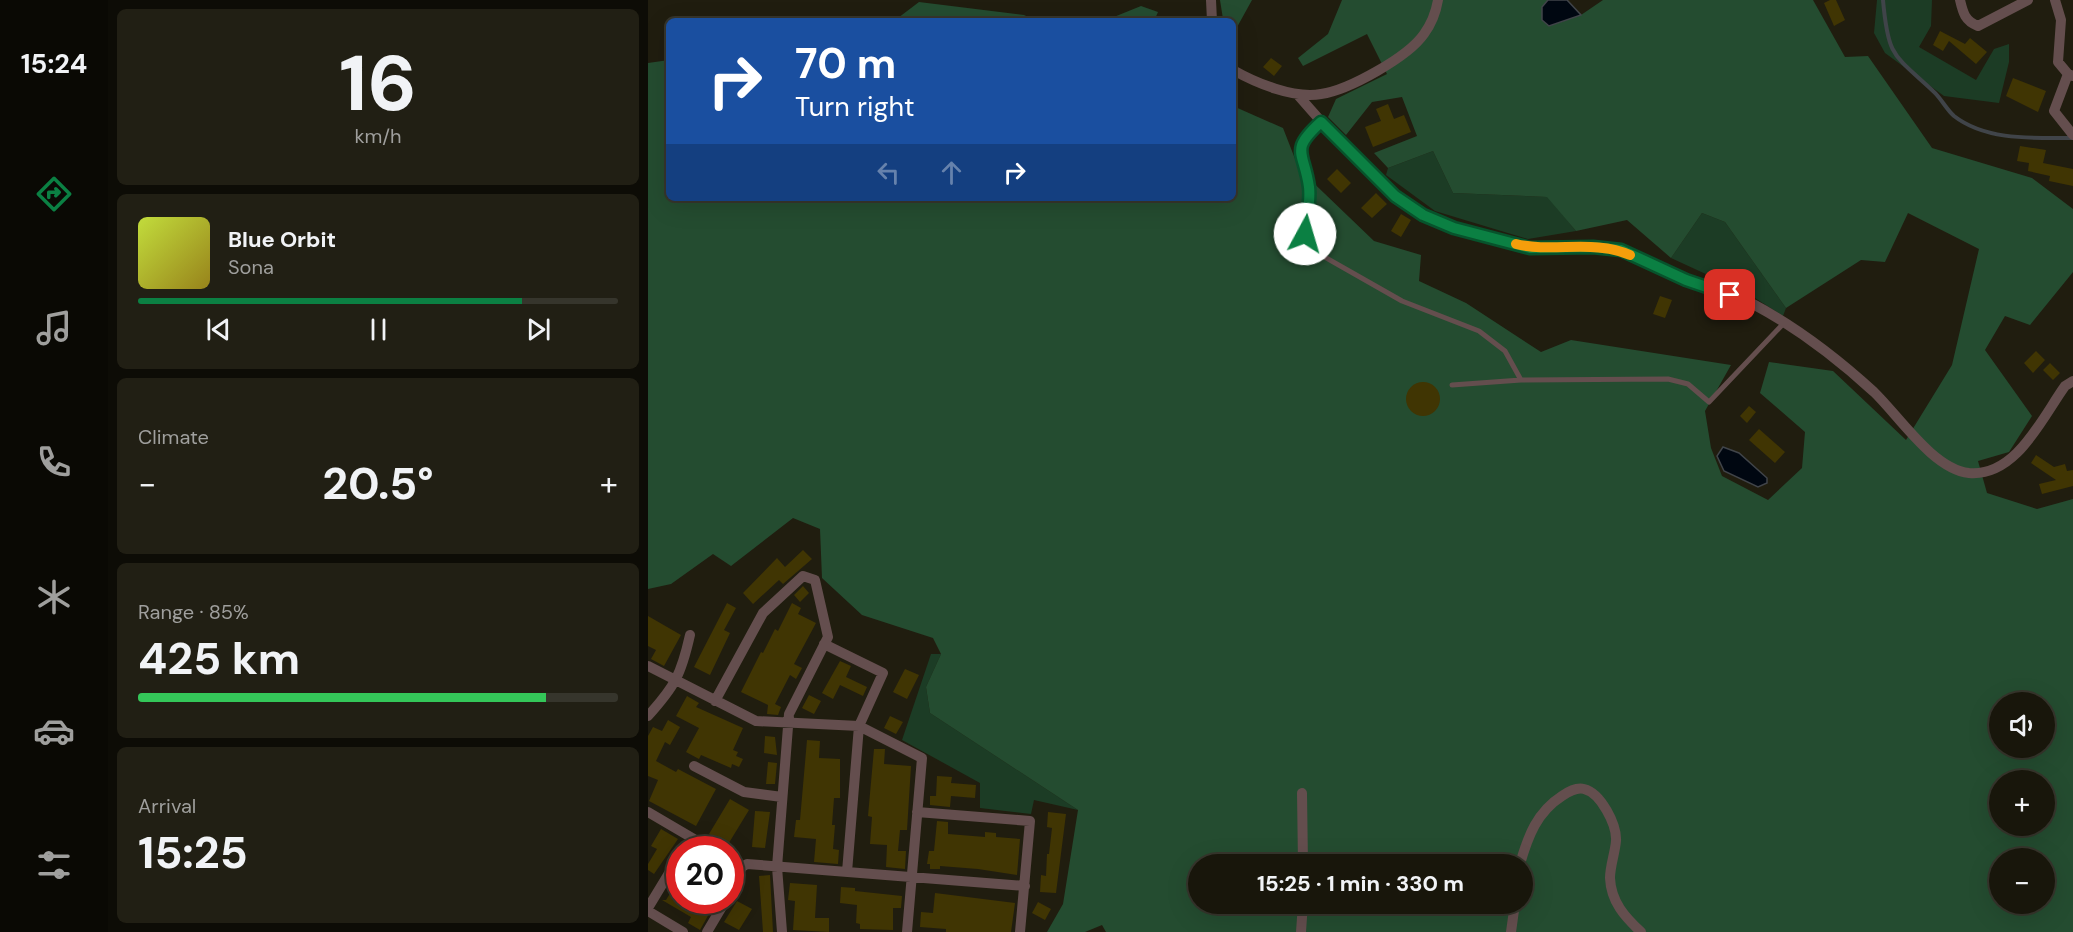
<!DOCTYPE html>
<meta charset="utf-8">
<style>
body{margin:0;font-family:"DM Sans",sans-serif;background:#211f14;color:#f1f3f6;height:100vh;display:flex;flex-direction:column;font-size:22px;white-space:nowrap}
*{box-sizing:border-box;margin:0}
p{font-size:20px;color:#9f9f9d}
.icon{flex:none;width:33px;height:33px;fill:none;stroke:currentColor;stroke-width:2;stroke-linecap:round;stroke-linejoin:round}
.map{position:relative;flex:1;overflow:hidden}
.sheet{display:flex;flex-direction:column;gap:9px;padding:9px;background:#0d0c06;width:540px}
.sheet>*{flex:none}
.top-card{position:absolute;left:18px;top:18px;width:570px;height:183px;border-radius:9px;box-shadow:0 6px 24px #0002,0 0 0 2px #36352c;background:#1a4fa0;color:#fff;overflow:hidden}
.buttons{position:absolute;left:1341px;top:692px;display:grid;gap:12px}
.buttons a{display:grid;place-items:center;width:66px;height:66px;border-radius:50%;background:#18160b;box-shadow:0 6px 24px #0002,0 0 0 2px #36352c;font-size:30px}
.speed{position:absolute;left:18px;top:836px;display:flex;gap:12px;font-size:30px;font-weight:700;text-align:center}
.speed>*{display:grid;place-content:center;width:78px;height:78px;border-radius:50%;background:#18160b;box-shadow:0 6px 24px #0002,0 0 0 2px #36352c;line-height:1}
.speed .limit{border:9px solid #d22;background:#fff;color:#111}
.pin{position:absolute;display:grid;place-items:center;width:51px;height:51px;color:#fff;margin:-26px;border-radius:12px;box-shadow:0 3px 9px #0006}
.me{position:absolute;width:66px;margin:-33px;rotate:6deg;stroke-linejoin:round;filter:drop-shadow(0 0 4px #0008)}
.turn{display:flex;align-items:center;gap:21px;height:126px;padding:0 30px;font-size:27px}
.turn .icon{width:78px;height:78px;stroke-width:2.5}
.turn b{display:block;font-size:42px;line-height:51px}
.lanes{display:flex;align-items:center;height:57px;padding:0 30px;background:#0003;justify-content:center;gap:30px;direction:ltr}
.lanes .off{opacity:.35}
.big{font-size:45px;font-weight:700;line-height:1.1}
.sheet .widget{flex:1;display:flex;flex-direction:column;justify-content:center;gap:9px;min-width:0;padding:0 21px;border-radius:9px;background:#211f14}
.sheet .dial{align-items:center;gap:0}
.dial b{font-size:78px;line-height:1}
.song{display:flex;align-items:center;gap:18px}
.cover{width:72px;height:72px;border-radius:9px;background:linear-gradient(135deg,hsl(70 70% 55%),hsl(50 70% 35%))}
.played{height:6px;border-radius:3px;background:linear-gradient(90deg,#0b8043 80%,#36352c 80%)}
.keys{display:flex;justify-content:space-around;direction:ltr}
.heat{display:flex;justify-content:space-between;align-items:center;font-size:33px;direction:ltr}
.charge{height:9px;border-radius:4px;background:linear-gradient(90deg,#34c759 85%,#36352c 0)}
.trip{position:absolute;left:540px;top:854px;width:345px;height:60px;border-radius:30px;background:#18160b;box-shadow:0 6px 24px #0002,0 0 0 2px #36352c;font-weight:700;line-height:60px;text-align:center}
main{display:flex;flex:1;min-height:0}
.dock{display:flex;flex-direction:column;width:108px;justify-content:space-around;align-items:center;background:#0a0904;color:#9f9f9d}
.dock .icon{width:42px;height:42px}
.dock .selected{color:#0b8043}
.dock b{font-size:27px;color:#f1f3f6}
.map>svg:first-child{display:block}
.green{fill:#1c3c25}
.forest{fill:#244c30;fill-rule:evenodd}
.water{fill:#000711;stroke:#404449;stroke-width:1.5}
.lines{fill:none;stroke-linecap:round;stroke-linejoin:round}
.stream{stroke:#404449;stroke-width:4}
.building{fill:#403503}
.service{stroke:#644e4e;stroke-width:5}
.minor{stroke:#644e4e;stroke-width:10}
.route-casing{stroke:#07532c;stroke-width:15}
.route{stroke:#0b8043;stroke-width:10}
.slow{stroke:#f59e0b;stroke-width:10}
</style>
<main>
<nav class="dock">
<b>15:24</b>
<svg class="icon selected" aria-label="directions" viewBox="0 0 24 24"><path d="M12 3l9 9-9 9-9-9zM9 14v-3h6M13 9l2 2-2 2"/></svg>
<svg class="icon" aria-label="music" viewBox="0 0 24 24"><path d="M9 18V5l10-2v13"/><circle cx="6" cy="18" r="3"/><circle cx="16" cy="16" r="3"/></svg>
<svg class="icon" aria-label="phone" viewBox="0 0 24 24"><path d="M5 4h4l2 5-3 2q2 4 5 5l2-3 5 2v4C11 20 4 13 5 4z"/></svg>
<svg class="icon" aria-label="climate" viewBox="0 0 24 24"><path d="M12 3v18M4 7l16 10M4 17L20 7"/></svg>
<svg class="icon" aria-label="car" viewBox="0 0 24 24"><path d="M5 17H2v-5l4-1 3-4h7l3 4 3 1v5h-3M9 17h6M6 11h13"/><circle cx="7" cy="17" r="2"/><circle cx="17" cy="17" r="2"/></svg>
<svg class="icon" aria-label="filters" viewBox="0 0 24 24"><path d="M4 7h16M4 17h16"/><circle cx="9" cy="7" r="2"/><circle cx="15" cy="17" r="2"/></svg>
</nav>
<section class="sheet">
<div class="widget dial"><b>16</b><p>km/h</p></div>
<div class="widget">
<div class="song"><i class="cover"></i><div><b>Blue Orbit</b><p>Sona</p></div></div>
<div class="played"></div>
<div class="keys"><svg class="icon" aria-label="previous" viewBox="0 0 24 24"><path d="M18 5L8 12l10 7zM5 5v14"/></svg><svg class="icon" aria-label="pause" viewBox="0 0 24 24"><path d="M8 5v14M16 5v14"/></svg><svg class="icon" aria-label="next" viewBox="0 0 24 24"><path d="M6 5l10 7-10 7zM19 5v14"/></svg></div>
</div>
<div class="widget"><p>Climate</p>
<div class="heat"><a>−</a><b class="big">20.5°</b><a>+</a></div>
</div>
<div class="widget"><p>Range · 85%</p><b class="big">425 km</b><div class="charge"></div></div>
<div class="widget"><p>Arrival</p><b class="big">15:25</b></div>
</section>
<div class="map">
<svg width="1425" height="932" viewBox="0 0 1425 932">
<rect width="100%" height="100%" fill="#201d0f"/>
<!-- green -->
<path class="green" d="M1229,0H1284L1283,26L1271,47L1328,80L1346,49L1361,44V62L1351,103L1296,96L1237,53L1226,33Z
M785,151L805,193L900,197L928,231L880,239L787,211L738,175L740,168Z
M1054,213L1077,222L1138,308L1135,316L1099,293L1023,258Z
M283,654H293L278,687L282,713L430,810L386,800L383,814L332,808V783L254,740Z"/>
<!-- forest -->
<path class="forest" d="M572,0H604L588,29L585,27V21L575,19Z
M694,0H900L894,7L933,15L955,0H1165L1197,57L1220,56L1284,148L1384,178L1425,209V272L1382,325L1357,316L1337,350L1384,416L1361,452L1330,461L1339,493L1389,509L1425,499V932H458L454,925L437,932H399L415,904L430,810L282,713L278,687L293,654L285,638L214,615L174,578L172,529L145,518L83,566L65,554L23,584L0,589V63L21,60V198H585V106L635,128L651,169L726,241L773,255L771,281L818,303L893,352L923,340L1083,365L1057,411L1063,448L1074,476L1120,500L1154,468L1157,432L1112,393L1121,362L1185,371L1258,440L1304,365L1331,249L1260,213L1237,262L1213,260L1138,308L1077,222L1054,213L1023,258L979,220L928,231L899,197L805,193L785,151L740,168L726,153L769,136L754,97L724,102L698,135L680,117L688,99L739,74L719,34L655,66L650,58L680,34ZM1352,702H1396V747H1352ZM1352,780H1396V825H1352ZM1352,858H1396V903H1352ZM550,864H874V903H550Z
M271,2L376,15L389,21H246Z
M493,6L510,12L506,21H456Z"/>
<!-- water -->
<path class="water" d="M900,0H919L933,15L901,26L894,20V7Z
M1075,447L1091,453L1119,478V483L1110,487L1076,471L1069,456Z"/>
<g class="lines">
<!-- stream -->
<path class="stream" d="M1235,0C1240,57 1245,54 1285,91C1293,98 1298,109 1306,116C1338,141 1386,138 1425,138"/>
</g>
<!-- building -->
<path class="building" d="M1182,0H1188L1197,20L1186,26L1176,3Z
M1292,31L1317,44L1322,38L1339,52L1328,64L1301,41L1295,51L1285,45Z
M623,58L634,66L626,76L615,67Z
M1365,78L1398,91L1390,112L1358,96Z
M740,104L746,119L756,115L763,132L725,147L717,127L733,121L728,109Z
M1372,146L1398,150L1395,163L1425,169V186L1401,181L1402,176L1380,171L1381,163L1369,161Z
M689,169L703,183L693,193L679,179Z
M728,193L739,204L724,218L713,208Z
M753,214L763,220L753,237L743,231Z
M1012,296L1024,300L1017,318L1005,314Z
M1388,351L1397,360L1385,373L1376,363Z
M1402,363L1412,373L1405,380L1395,370Z
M758 399a17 17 0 1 1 34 0a17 17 0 1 1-34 0Z
M1101,406L1108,412L1099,423L1092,416Z
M1111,429L1137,452L1127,463L1101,440Z
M1388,455L1406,467L1417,464L1419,471L1425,470V486L1394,494L1391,484L1408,480L1383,463Z
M155,550L164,559L135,584L131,580L105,604L95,593L129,558L137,567Z
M155,586L161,593L152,602L146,595Z
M79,603L88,608L76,630L82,633L62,675L46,667Z
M144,603L153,608L150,614L168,623L146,664L154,668L148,679L142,675L127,704L133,707L130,715L119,714L120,705L93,692L113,652L115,653L127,629L130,631Z
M0,616L33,635L16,666L3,659L8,650L0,646Z
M192,661L203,666L198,677L219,687L215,696L192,685L185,699L174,693Z
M257,669L271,675L259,699L245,692Z
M161,695L173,701L166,714L154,708Z
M39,696L51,703L48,707L95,728L85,750L90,752L88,756L95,759L91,767L84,764L83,768L53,755L51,759L38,752L51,728L28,716Z
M242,716L255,722L248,734L236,728Z
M20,720L32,727L22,745L17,742L8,761L28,772L30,769L68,789L48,826L1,801L10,780L0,776V736L5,727L14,731Z
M117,736L127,737L129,755L116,753Z
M159,740L172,741L171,758L192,759V798H186L184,825H187L185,849L191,850L190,864L166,862L168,839L146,837L148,820H152Z
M226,749H237L236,764L263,766L259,830H252L250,851H258L257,869L238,867L239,845L222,844L224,817L220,816Z
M120,762L129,763L127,784H118Z
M289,776L304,777L303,783L328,785L327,798L303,796L302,807L282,805V796H288Z
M82,799L101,810L79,846L61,834Z
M107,811L122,812L117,848L104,847Z
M400,812L418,814L408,893L392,892L393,875L398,876L399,854H401L404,828L399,827Z
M289,821L300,822V834L337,837V832L348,833V837L372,839L369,875L330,869L292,866V869H282V864H279L281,851H286Z
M13,829L30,839L6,874L0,870V864L9,849L3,846Z
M122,875L125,932H115L111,876Z
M32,877V900H41L62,912L52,930L40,923L43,917L14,900H18Z
M142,883L169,885L167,918H181V932L145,930L147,901L140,900Z
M193,887L207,888V891L254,896L253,908H245V930L212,929V924L208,923L209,905L192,903Z
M287,893L367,903L363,932H298V929L272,927L273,912L285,913Z
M89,901L104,909L91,930L76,922Z
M390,902L403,909L397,920L384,913Z"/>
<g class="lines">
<!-- service -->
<path class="service" d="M673,122L656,138L652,152L661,189L656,234L666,251L754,301L831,331L857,351L873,380
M804,385L873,380L1020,379L1040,384L1061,402L1136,323"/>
<!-- minor -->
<path class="minor" d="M563,0L564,21
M1312,0C1315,13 1317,21 1330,26L1380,0
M1407,0L1413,20L1410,62L1420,74
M585,70C608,83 646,99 673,94C701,90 760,57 776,34C784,23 788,12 790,0
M1425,76L1420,74L1406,111L1425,135
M649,94C683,133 730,188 774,214C793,226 863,247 886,248C914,248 942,244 970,250C993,255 1016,271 1039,280C1060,288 1085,292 1105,304C1148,327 1190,359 1226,392C1251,416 1285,469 1321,473C1368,477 1394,418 1417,386L1425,381
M176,644L235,673L211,726L199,872
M0,666L108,721L211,726L274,758L259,932
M67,701L115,613L155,576L167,580L180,637L141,714L129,867L134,932
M0,716C27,686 33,675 42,635
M46,766L96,792L134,797
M654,793L655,864
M0,812L63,849
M269,812L382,821L372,932
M82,861L94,867L99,864L377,886
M872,864C880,836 889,812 914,796C920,792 928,787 936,789C953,793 969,825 968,841C967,853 962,866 962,878C963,902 977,917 993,932
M82,892L94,867
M0,908L32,855
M0,911L35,932
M59,932L78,900
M653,932L655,903
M863,932L867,903"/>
</g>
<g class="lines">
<defs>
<path id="route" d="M657,234C658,219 663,202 661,187C656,151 641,151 673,122L747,196L775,215L806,228L882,248L945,247L973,250L1038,280L1082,295"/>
</defs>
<!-- route casing -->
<use href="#route" class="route-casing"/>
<!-- route -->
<use href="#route" class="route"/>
<!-- slow -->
<path class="slow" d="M868,244C905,253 946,239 982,255"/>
</g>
</svg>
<div class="buttons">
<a><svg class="icon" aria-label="sound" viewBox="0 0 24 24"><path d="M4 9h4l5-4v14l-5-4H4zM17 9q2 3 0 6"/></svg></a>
<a>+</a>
<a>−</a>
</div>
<div class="speed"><div class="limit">20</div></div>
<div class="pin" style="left:1082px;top:295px;background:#d93025"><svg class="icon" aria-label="arrive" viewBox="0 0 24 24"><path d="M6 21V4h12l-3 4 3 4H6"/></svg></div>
<svg class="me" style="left:657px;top:234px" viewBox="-20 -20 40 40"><circle r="19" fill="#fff"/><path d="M0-13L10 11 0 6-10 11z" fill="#0b8043"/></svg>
<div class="trip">15:25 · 1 min · 330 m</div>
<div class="top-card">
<div class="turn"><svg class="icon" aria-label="right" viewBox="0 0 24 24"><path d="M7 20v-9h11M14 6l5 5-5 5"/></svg><div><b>70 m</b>Turn right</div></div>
<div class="lanes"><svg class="icon off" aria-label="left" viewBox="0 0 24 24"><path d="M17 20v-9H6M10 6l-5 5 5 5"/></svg><svg class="icon off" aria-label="ahead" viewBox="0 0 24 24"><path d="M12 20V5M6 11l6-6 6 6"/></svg><svg class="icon" aria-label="right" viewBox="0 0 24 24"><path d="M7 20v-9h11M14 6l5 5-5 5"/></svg></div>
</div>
</div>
</main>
